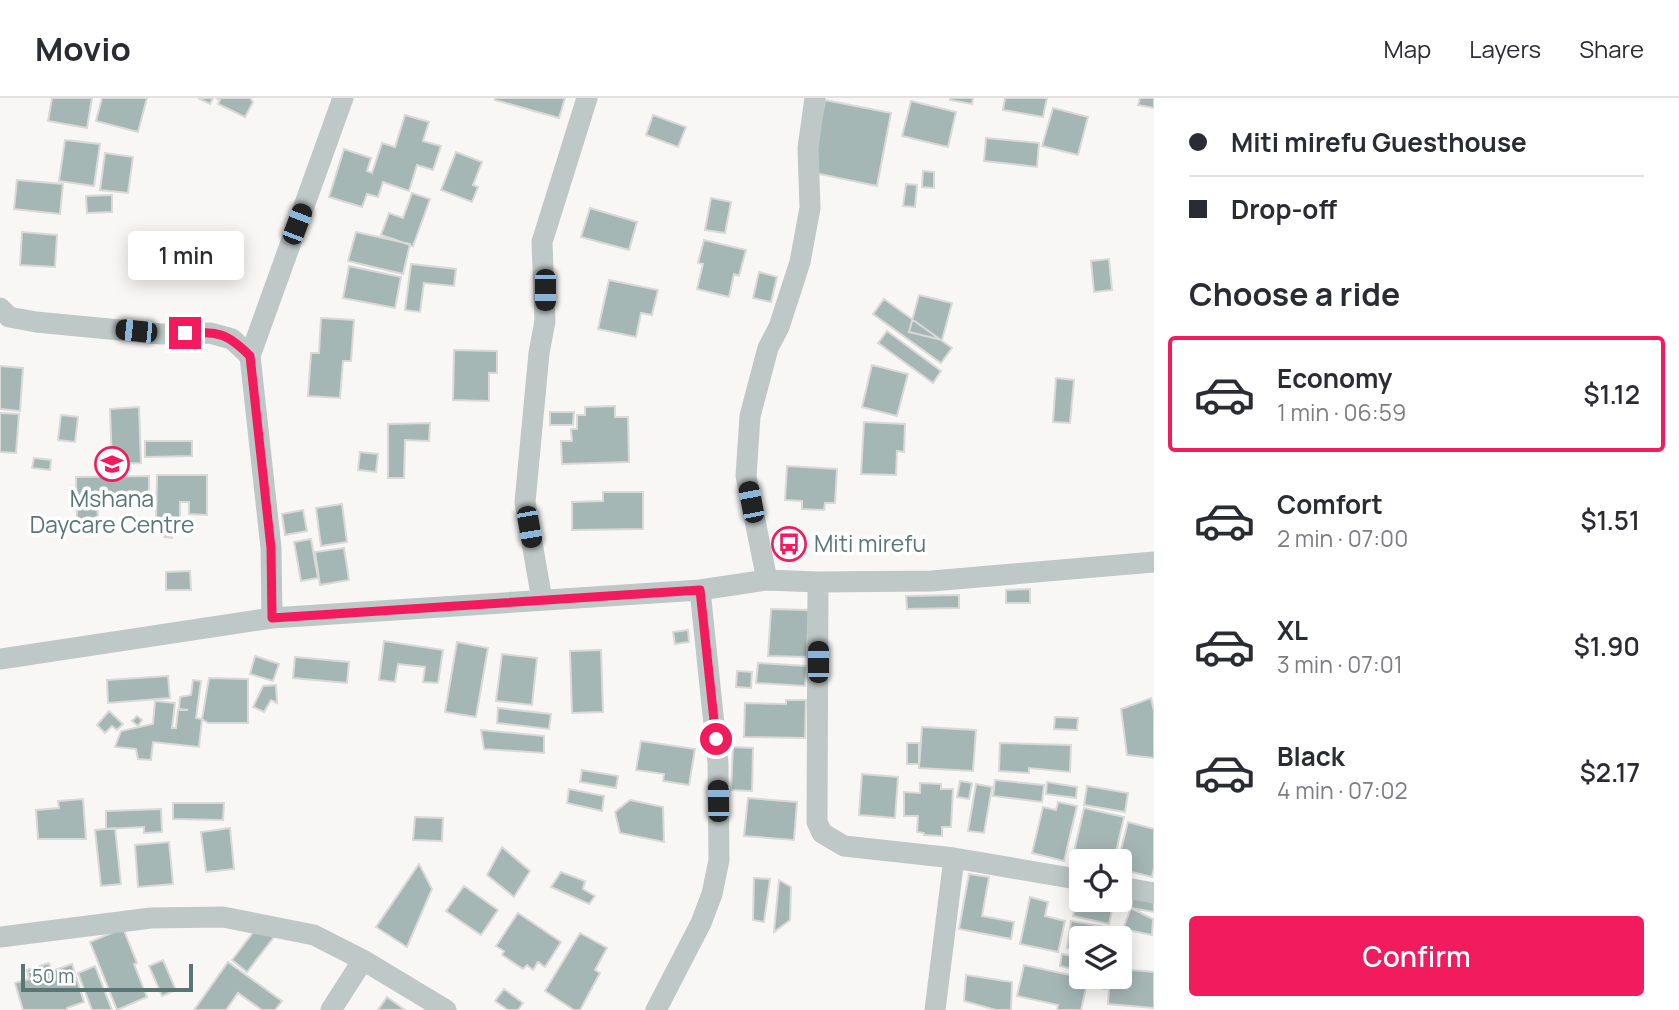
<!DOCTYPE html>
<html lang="en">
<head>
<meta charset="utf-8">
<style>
  body { margin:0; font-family:Manrope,sans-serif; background:#f2f2f3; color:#2b2b33; height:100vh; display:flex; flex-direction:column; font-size:26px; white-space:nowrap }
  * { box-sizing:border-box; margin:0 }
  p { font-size:23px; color:#7c7c81 }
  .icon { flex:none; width:38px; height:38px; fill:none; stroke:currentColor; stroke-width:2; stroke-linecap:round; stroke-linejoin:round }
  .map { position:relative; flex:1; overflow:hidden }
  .panel { display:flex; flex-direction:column; background:#fff; width:525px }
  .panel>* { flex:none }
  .top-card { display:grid; align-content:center; height:154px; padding:0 35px; background:#fff }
  .fabs { position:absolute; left:1069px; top:751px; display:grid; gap:14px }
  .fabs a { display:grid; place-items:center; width:63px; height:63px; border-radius:7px; background:#fff; box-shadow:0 4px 18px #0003; font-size:35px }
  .scale { position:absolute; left:21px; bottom:18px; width:172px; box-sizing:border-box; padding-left:7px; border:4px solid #587774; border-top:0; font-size:19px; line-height:24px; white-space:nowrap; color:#587774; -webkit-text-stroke:5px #fff; paint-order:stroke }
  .end { position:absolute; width:32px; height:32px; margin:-16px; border:9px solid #f21b5e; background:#fff; box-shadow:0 0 0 4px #fff }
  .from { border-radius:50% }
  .bubble { position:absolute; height:49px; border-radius:7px; background:#fff; box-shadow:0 4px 18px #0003; font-size:23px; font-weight:600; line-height:49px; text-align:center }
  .car { position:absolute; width:21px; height:42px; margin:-21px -10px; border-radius:9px; box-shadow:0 0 5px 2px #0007; background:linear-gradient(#222 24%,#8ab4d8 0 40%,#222 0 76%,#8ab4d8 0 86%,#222 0) }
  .top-card b { display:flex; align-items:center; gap:24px; height:66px; font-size:26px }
  .top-card b+b { border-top:2px solid #e1e1e2 }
  .top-card i { width:18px; height:18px; background:#2b2b33 }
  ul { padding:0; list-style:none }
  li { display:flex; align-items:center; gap:21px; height:116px; margin:0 14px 10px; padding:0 21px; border:4px solid transparent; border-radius:7px }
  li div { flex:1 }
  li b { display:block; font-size:26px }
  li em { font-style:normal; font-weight:600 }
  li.current { border-color:#f21b5e }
  li>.icon { width:63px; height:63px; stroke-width:1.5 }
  h2 { padding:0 35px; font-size:32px; line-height:84px }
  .cta { display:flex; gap:14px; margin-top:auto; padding:14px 35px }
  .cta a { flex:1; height:80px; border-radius:7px; background:#f21b5e; color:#fff; font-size:28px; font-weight:600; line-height:80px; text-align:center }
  header { display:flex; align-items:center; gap:42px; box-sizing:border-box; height:98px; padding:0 35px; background:#fff; border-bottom:2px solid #e1e1e2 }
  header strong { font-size:33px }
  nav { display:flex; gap:38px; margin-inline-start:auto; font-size:24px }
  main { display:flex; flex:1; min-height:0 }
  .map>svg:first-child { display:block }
  .building { fill:#a5b7b5; stroke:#dad9d8; stroke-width:2 }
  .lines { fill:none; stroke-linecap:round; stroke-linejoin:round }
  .minor { stroke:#bec8c7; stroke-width:21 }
  .route { stroke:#f21b5e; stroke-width:9 }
  .labels { text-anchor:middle; stroke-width:7; stroke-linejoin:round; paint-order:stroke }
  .poi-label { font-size:23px; fill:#587774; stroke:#fff }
</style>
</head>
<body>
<header>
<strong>Movio</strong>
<nav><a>Map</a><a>Layers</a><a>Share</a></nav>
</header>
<main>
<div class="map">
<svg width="1154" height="912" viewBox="0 0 1154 912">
  <rect width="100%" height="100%" fill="#f8f7f5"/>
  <path class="building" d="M52,0H92L87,30L48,23Z
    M102,0H147L138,34L96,23Z
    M198,0H213L210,6Z
    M216,0H250L253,4L245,19L218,6L220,2Z
    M495,0H565L559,20L495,2Z
    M950,0H973L972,6L950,2Z
    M1005,0H1047L1043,19L1003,12Z
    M1140,0H1154V10L1138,7Z
    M825,2L891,15L877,88L810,74Z
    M911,3L956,14L948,49L902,38Z
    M1053,10L1088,19L1078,57L1042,48Z
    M405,17L429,24L423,43L441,48L433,72L417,67L409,93L383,84L378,99L367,96L362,109L329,99L344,51L371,60L367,73L372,75L382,45L395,49Z
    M653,17L686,29L678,49L646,37Z
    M986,40L1039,45L1037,69L984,63Z
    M65,42L100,46L94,88L59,83Z
    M456,54L482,64L473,87L478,89L472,104L441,92Z
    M105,55L133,59L128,95L100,92Z
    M923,73L934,74V90L922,89Z
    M17,82L63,86L60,116L14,111Z
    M906,86L917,87L915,109L903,108Z
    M412,95L430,101L413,148L381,137L389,115L403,120Z
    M112,97V114L87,115L86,98Z
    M711,100L731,104L725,135L705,132Z
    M590,110L637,124L629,152L581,139Z
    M22,134L57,137L55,169L20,167Z
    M356,134L410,146L403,176L348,163Z
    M704,142L746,152L739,178L734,176L729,199L697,191L703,166L698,165Z
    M1109,161L1112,192L1094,194L1091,163Z
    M411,166L456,171L454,188L424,185L420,214L405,212Z
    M349,168L401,179L395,210L343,200Z
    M759,174L777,179L771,204L753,200Z
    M609,182L658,192L652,217L641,215L636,239L598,231Z
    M919,197L952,205L942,242L909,234Z
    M884,201L952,250L941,265L873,216Z
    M321,220L354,222L351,263H343L340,300L308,298L311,255H319Z
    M887,233L941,273L933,285L878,245Z
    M454,252L497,253V275H489V303L453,302Z
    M872,267L908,276L897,318L862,309Z
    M0,268L23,270L20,313L0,311Z
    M1056,280L1074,282L1070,325L1053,324Z
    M615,308V319H628L629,364L562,366L561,343H572L571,331H577V317H585V309Z
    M139,309L141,365L112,366L110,311Z
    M550,314H574L573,327H550Z
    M0,315L19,316L16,355L0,354Z
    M61,317L78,319L75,344L58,342Z
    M864,324L905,326L904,354L897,353L896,377L861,376Z
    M430,325L429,343L405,342L404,380H388V326Z
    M145,343H192V358L145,359Z
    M360,354L378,356L376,374L358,372Z
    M34,360L51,362L50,372L32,370Z
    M787,368L837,371L835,405H825L824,412L802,411V403L785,402Z
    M157,377H207V417L189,416V404H180V424H156Z
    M149,378V396L97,397L98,424H77L76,379Z
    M603,394H643V431L572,432V404L603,403Z
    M342,406L347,444L321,448L316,410Z
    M303,412L307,433L285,437L282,416Z
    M166,427L174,428L172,440L164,439Z
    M311,441L318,480L301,483L294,444Z
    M344,450L349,482L320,487L315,454Z
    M190,473L191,492H166V474Z
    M1030,491V505H1006V492Z
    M959,497V510L907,511L906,498Z
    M771,511L809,512L807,559L768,558Z
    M688,532L689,544L675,546L673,534Z
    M384,543L443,552L438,585L423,584L425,569L398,566L395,584L379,582Z
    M457,544L488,550L476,619L445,614Z
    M601,552L603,614L572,615L570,553Z
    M502,556L537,560L532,607L496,603Z
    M255,558L279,566L273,583L250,576Z
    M295,559L349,564L347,585L293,580Z
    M758,565L807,568L805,588L756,585Z
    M737,573L752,574L751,590L736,589Z
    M168,578L170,600L108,605L107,582Z
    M209,580L248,581V625H208L202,621Z
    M193,582L201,583L196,620L202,621L199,649L153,644L151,662L138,661L136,651L115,649L121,633L153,626L155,603L175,605L172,630H176L178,612H188L179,611L180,599L191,597Z
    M276,587L277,605L271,602L264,614L253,609L263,588Z
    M1151,600L1154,613V660L1127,657L1121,611Z
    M786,602H806L805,640L744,639L745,605L786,606Z
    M498,610L551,616L549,631L497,625Z
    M109,613L123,626L117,632L112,628L105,635L97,627Z
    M137,618L142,622L138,628L132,623Z
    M1055,619L1078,620L1077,632L1054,631Z
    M922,629L976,632L973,673L919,670Z
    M481,632L544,638V655L484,651Z
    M641,643L695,651L689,687L663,683L664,676L636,672Z
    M907,645H919V666H907Z
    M1000,645L1071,647L1070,674L1029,670V675L999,673Z
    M733,649L753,650L752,693L731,692Z
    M582,672L618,678L616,690L580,684Z
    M862,676L898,679L895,720L859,717Z
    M995,682L1044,687L1042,704L993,698Z
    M960,683L972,685L969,701L957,699Z
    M1047,684L1077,689L1076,700L1046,696Z
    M920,685L941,686V691H953L951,729H942V738L924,737V735L917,734L918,718H904V694L920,695Z
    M976,686L992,689L984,735L968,733Z
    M1087,688L1128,695L1125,714L1084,707Z
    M569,691L604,698L602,713L567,705Z
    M748,700L797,704L794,742L744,738Z
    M83,701L86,741H38L36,712L59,710L58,703Z
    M630,702L663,709L664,744L620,735L615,714Z
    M1058,704L1077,708L1064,763L1032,755L1043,709L1056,712Z
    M173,705H224L223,722L173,721Z
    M1084,710L1124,719L1114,763H1082V769L1071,767Z
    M161,711L162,734L144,735V729L106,731V713Z
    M415,719L443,720L442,743L413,742Z
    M1128,724L1154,731V770L1152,779L1120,771V763H1118Z
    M115,730L121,786L101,788L95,732Z
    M230,730L234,771L206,774L201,734Z
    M169,744L173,786L138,789L135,747Z
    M502,749L530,773L514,799L487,777Z
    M419,766L432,791L407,849L376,829Z
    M561,774L585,783L583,791L595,798L589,806L551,789Z
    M969,776L989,779L982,818L1014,824L1011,841L959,831Z
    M754,780L770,781L764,824L753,822Z
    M779,782L791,789L790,822L774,834Z
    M464,788L498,812L481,837L446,813Z
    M1078,793L1082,794V802H1114L1109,826L1073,818Z
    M1133,797L1154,800V814L1131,810Z
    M1030,799L1048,804L1045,818L1065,823L1058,854L1020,846Z
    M1131,810L1153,821L1152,837L1123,831Z
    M518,815L561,844L545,869L538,864L533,872L527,867L523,871L502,857L504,853L496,848Z
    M1071,823L1107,829L1105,840H1082V852L1067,850Z
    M258,828L274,839L247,874L232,862Z
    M123,830L137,865L134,866L147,899L117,912L90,844Z
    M580,835L607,850L595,872L600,875L580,912H574L545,893Z
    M1062,856L1082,860V873L1060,868Z
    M163,862L176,892L162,898L149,868Z
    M228,864L282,903L275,912H262L238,895L226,912H194Z
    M49,865L52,873L72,866L84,904L67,910V912H23L15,885L29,881L27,872Z
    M1024,867L1088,881L1081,912H1057L1058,907L1017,898Z
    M95,868L112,912H92L78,875Z
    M1120,871L1154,874V910L1108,906L1109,891H1103L1104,878H1120Z
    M966,877L1012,884L1011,912H996L964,903Z
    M504,891L523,905L518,912H508L495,903Z
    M387,899L405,912H378Z"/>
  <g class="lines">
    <path class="minor" d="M0,210L9,219L36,224L161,236L210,235L232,241L250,258L271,450L272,520
      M250,258L343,0
      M767,482L746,378L750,318L768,250L779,229L800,164L810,110L808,50L815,0
      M818,484L817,724L822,735L844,748L954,760L1082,782
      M542,502L525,404L539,255L545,223L542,144L587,0
      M0,561L272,520L700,492L767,482L818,484L932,483L1154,464
      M1120,789L1154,795
      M0,839L151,820L223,819L314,837L363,862L446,912
      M331,912L363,862
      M656,912L701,825L712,796L719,762L718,665L700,492
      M935,912L954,760"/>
  </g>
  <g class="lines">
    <path class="route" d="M185,235C219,234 226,234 250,258L271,450L272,520L700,492L716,641"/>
  </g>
  <defs>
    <g id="school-ring" transform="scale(1.75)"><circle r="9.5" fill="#fff" stroke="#f21b5e" stroke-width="1.5"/><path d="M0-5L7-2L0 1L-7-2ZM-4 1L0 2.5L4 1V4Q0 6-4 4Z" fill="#f21b5e"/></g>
    <g id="bus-ring" transform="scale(1.75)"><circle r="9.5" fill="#fff" stroke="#f21b5e" stroke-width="1.5"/><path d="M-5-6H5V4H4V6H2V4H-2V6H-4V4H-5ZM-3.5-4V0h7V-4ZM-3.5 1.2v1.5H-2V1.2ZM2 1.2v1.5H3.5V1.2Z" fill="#f21b5e"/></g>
  </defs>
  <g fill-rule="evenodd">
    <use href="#school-ring" x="112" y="366"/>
    <use href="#bus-ring" x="789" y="446"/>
  </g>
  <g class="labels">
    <g class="poi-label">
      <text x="112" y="409">Mshana<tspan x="112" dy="26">Daycare Centre</tspan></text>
      <text x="814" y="454" text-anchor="start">Miti mirefu</text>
    </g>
  </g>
</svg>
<div class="fabs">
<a><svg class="icon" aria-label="locate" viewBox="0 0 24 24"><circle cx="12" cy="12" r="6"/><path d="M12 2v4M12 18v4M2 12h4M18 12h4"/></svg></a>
<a><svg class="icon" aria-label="layers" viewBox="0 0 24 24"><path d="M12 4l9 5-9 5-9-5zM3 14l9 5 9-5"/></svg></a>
</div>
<div class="scale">50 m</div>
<i class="end from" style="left:716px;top:641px"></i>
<i class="end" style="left:185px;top:235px"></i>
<div class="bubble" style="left:128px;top:133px;width:116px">1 min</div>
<i class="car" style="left:297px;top:126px;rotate:21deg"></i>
<i class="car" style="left:545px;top:192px;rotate:180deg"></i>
<i class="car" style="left:136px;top:233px;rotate:276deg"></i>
<i class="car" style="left:751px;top:404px;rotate:349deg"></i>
<i class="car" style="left:529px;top:429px;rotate:170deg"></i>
<i class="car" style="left:818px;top:564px;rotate:0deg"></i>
<i class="car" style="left:718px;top:703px;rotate:359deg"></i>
</div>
<section class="panel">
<div class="top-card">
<b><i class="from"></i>Miti mirefu Guesthouse</b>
<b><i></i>Drop-off</b>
</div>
<h2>Choose a ride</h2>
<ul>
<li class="current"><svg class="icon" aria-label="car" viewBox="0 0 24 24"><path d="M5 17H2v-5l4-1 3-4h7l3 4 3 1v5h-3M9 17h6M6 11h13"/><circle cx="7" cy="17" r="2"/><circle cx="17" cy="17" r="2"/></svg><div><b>Economy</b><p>1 min · 06:59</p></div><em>$1.12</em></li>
<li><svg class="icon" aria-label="car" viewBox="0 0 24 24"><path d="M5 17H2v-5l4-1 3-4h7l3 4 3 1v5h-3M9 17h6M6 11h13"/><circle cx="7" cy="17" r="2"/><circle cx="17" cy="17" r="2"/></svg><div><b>Comfort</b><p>2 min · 07:00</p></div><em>$1.51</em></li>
<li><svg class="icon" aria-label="car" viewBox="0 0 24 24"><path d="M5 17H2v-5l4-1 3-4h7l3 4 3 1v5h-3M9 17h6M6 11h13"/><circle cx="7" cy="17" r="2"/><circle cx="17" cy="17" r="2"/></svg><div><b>XL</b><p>3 min · 07:01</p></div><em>$1.90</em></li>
<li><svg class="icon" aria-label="car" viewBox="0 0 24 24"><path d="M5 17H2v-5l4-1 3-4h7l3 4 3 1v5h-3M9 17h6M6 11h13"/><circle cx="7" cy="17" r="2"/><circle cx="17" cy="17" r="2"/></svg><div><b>Black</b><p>4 min · 07:02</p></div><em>$2.17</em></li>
</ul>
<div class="cta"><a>Confirm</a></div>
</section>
</main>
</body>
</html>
